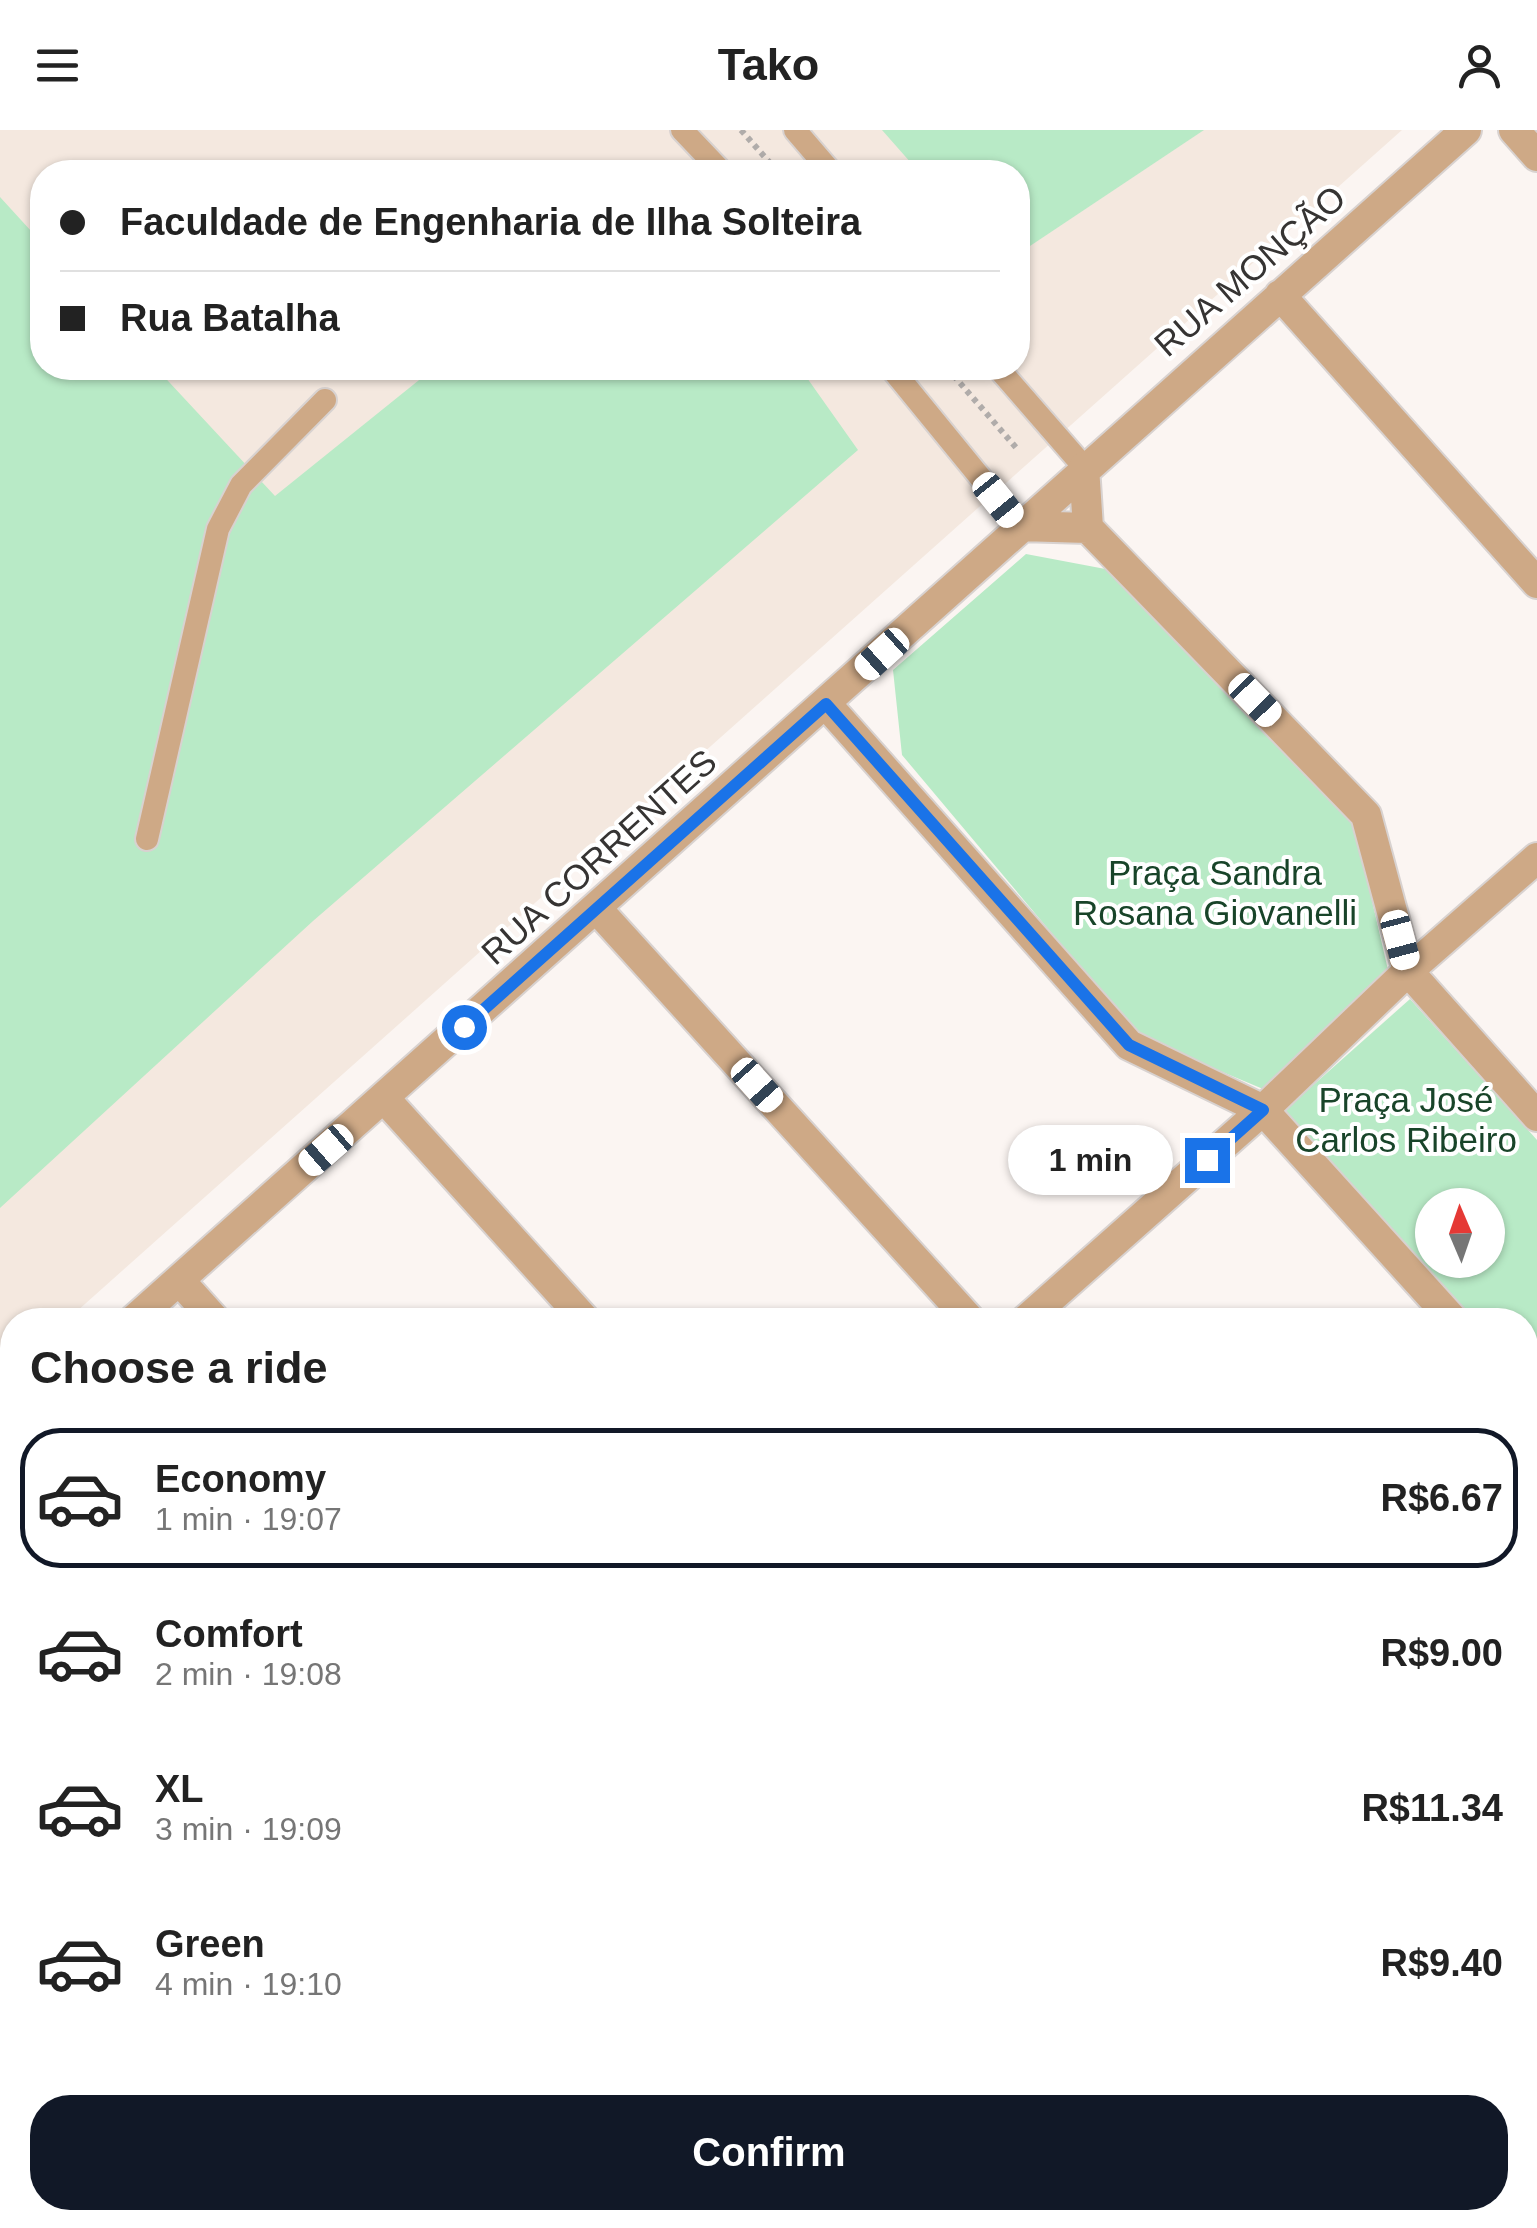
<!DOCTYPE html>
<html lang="en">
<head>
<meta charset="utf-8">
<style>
  body { margin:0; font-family:Arial,sans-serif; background:#f2f2f2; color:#222; height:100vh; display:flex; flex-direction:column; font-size:38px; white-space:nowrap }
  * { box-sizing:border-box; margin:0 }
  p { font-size:32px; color:#767676 }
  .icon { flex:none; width:55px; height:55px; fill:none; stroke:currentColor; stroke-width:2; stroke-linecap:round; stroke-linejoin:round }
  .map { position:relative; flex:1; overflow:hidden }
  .panel { position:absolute; left:0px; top:1178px; width:1538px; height:922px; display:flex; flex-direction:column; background:#fff; border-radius:40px 40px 0 0; box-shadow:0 2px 8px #0004 }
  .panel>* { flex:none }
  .banner { position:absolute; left:30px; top:30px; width:1000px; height:220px; border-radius:40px; box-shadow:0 2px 8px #0004; display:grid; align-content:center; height:220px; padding:0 30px; background:#fff }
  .needle { width:65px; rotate:358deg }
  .tools { position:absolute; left:1415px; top:1058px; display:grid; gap:20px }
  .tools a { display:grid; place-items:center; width:90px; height:90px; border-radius:50%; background:#fff; box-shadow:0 2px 8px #0004; font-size:50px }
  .end { position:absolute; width:45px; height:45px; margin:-22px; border:12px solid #1a73e8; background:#fff; box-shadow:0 0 0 5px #fff }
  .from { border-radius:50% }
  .bubble { position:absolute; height:70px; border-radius:35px; background:#fff; box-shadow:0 2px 8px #0004; font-size:32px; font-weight:800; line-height:70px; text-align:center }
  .car { position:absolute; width:30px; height:60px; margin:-30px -15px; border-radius:12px; box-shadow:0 0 8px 2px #0007; background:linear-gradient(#fff 24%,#345 0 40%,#fff 0 76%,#345 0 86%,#fff 0) }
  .banner b { display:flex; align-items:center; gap:35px; height:95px; font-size:38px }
  .banner b+b { border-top:2px solid #e0e0e0 }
  .banner i { width:25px; height:25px; background:#222 }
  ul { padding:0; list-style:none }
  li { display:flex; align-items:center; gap:30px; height:140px; margin:0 20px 15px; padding:0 10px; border:5px solid transparent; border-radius:40px }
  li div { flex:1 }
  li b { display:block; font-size:38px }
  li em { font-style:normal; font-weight:800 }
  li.active { border-color:#111827 }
  li>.icon { width:90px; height:90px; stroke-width:1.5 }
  h2 { padding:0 30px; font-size:45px; line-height:120px }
  .action { display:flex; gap:20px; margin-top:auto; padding:20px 30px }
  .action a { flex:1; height:115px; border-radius:40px; background:#111827; color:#fff; font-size:40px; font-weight:800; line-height:115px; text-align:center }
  header { display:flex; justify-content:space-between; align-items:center; height:130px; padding:0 30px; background:#fff; font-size:45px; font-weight:800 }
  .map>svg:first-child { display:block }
  .built { fill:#f4e8df; fill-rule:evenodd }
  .green { fill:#b8eac6; fill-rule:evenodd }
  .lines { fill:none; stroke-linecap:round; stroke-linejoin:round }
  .lane-casing { stroke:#d8d2d0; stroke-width:26 }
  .street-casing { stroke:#d8d2d0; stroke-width:34 }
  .secondary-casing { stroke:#d8d2d0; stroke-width:34 }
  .path { stroke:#b0acaa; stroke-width:6; stroke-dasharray:5 5; stroke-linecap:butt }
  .lane { stroke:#cea986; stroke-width:22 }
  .street { stroke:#cea986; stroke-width:30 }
  .secondary { stroke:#b8824b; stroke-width:30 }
  .route { stroke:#1a73e8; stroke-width:12 }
  .labels { text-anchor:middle; stroke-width:8; stroke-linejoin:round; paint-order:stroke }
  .street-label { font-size:35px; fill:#363433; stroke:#fff }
  .park-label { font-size:35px; fill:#184429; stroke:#fff }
</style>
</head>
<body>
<header><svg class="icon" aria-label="menu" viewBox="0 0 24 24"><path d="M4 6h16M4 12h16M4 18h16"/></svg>Tako<svg class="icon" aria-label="person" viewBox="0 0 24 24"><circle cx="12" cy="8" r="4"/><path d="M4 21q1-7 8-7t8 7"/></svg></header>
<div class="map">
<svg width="1537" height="2098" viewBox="0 0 1537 2098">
  <rect width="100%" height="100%" fill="#fbf5f2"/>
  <path class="built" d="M0,0H1402L67,1190H12V1239L0,1250ZM42,42H1018V238H42Z"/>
  <path class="green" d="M882,0H1204L1018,124V42H919Z
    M0,67L42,113V238H156L275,366L434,238H800L858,320L313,791L0,1078Z
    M1026,424L1116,441L1354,693L1388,840L1263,959L1139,907L902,625L893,540Z
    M1410,869L1537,1010V1262L1525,1249V1190H1472L1284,981ZM1432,1075H1488V1130H1432Z
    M492,2088H685L695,2098H522Z"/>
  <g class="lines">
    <g class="lane-casing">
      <path id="lane" d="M682,0L722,42
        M795,0L831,42
        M891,238L1020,396
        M998,238L1084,337
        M147,709L218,399L241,355L325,270"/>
    </g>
    <g class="street-casing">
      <path id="street" d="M1514,0L1537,26
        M1280,165L1537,453
        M1084,337L1088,398L1366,685L1408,841L1537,986
        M1020,396L1088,398
        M826,574L1129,915L1263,980L1453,1190
        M597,779L970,1190
        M384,968L585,1190
        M179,1150L215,1190
        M134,1190L1466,0
        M1026,1190L1263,980L1408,841L1537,728
        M1525,1270L1537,1283
        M0,1310L12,1299
        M0,1380L12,1394
        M1525,1531L1537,1521
        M1525,1815L1537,1828
        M703,2088L712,2098
        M1002,2088L1011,2098
        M1391,2088L1400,2098
        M889,2098L901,2088"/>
    </g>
    <g class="secondary-casing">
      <path id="secondary" d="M0,1752L12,1767
        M411,2088L434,2098"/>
    </g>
    <path class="path" d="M741,0L778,42
      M947,238L1019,321"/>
    <use href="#lane" class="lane"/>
    <use href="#street" class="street"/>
    <use href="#secondary" class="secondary"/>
  </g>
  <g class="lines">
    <path class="route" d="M464,897L826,574L1129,915L1263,980L1207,1030"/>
  </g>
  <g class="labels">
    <g class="street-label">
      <text transform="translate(1250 141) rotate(-41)" y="12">RUA MONÇÃO</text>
      <text transform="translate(599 727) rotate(-42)" y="12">RUA CORRENTES</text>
    </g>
    <g class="park-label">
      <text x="1215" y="755">Praça Sandra<tspan x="1215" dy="40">Rosana Giovanelli</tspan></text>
      <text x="1406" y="982">Praça José<tspan x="1406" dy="40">Carlos Ribeiro</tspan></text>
    </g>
  </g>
</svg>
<div class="tools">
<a><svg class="needle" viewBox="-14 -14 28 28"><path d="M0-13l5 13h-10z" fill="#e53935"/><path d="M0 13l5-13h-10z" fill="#767676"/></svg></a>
</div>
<i class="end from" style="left:464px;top:897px"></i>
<i class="end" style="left:1207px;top:1030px"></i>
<div class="bubble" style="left:1008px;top:995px;width:165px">1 min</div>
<i class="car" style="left:998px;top:370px;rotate:141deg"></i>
<i class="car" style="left:882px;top:524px;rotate:228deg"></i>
<i class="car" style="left:1255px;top:570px;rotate:136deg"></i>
<i class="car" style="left:1400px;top:810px;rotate:165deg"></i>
<i class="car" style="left:757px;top:955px;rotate:138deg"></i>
<i class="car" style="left:326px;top:1020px;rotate:229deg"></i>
<div class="banner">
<b><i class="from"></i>Faculdade de Engenharia de Ilha Solteira</b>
<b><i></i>Rua Batalha</b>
</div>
<section class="panel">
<h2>Choose a ride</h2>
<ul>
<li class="active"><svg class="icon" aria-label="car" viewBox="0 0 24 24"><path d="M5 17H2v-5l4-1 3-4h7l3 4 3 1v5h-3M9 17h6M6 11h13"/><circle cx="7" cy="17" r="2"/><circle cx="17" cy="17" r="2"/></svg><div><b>Economy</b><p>1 min · 19:07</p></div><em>R$6.67</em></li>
<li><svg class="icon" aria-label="car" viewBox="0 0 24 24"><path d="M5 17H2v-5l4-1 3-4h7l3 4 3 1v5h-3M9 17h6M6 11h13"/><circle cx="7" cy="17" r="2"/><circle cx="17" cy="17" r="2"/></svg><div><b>Comfort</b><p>2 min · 19:08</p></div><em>R$9.00</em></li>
<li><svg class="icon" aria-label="car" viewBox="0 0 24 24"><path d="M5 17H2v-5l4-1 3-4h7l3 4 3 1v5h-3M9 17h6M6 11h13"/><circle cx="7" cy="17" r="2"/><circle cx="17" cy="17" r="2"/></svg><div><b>XL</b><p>3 min · 19:09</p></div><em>R$11.34</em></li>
<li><svg class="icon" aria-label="car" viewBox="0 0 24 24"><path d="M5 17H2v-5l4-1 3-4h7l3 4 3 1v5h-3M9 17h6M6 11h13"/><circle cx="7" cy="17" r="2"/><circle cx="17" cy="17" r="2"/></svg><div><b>Green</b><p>4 min · 19:10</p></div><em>R$9.40</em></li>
</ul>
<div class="action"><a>Confirm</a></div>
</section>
</div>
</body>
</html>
